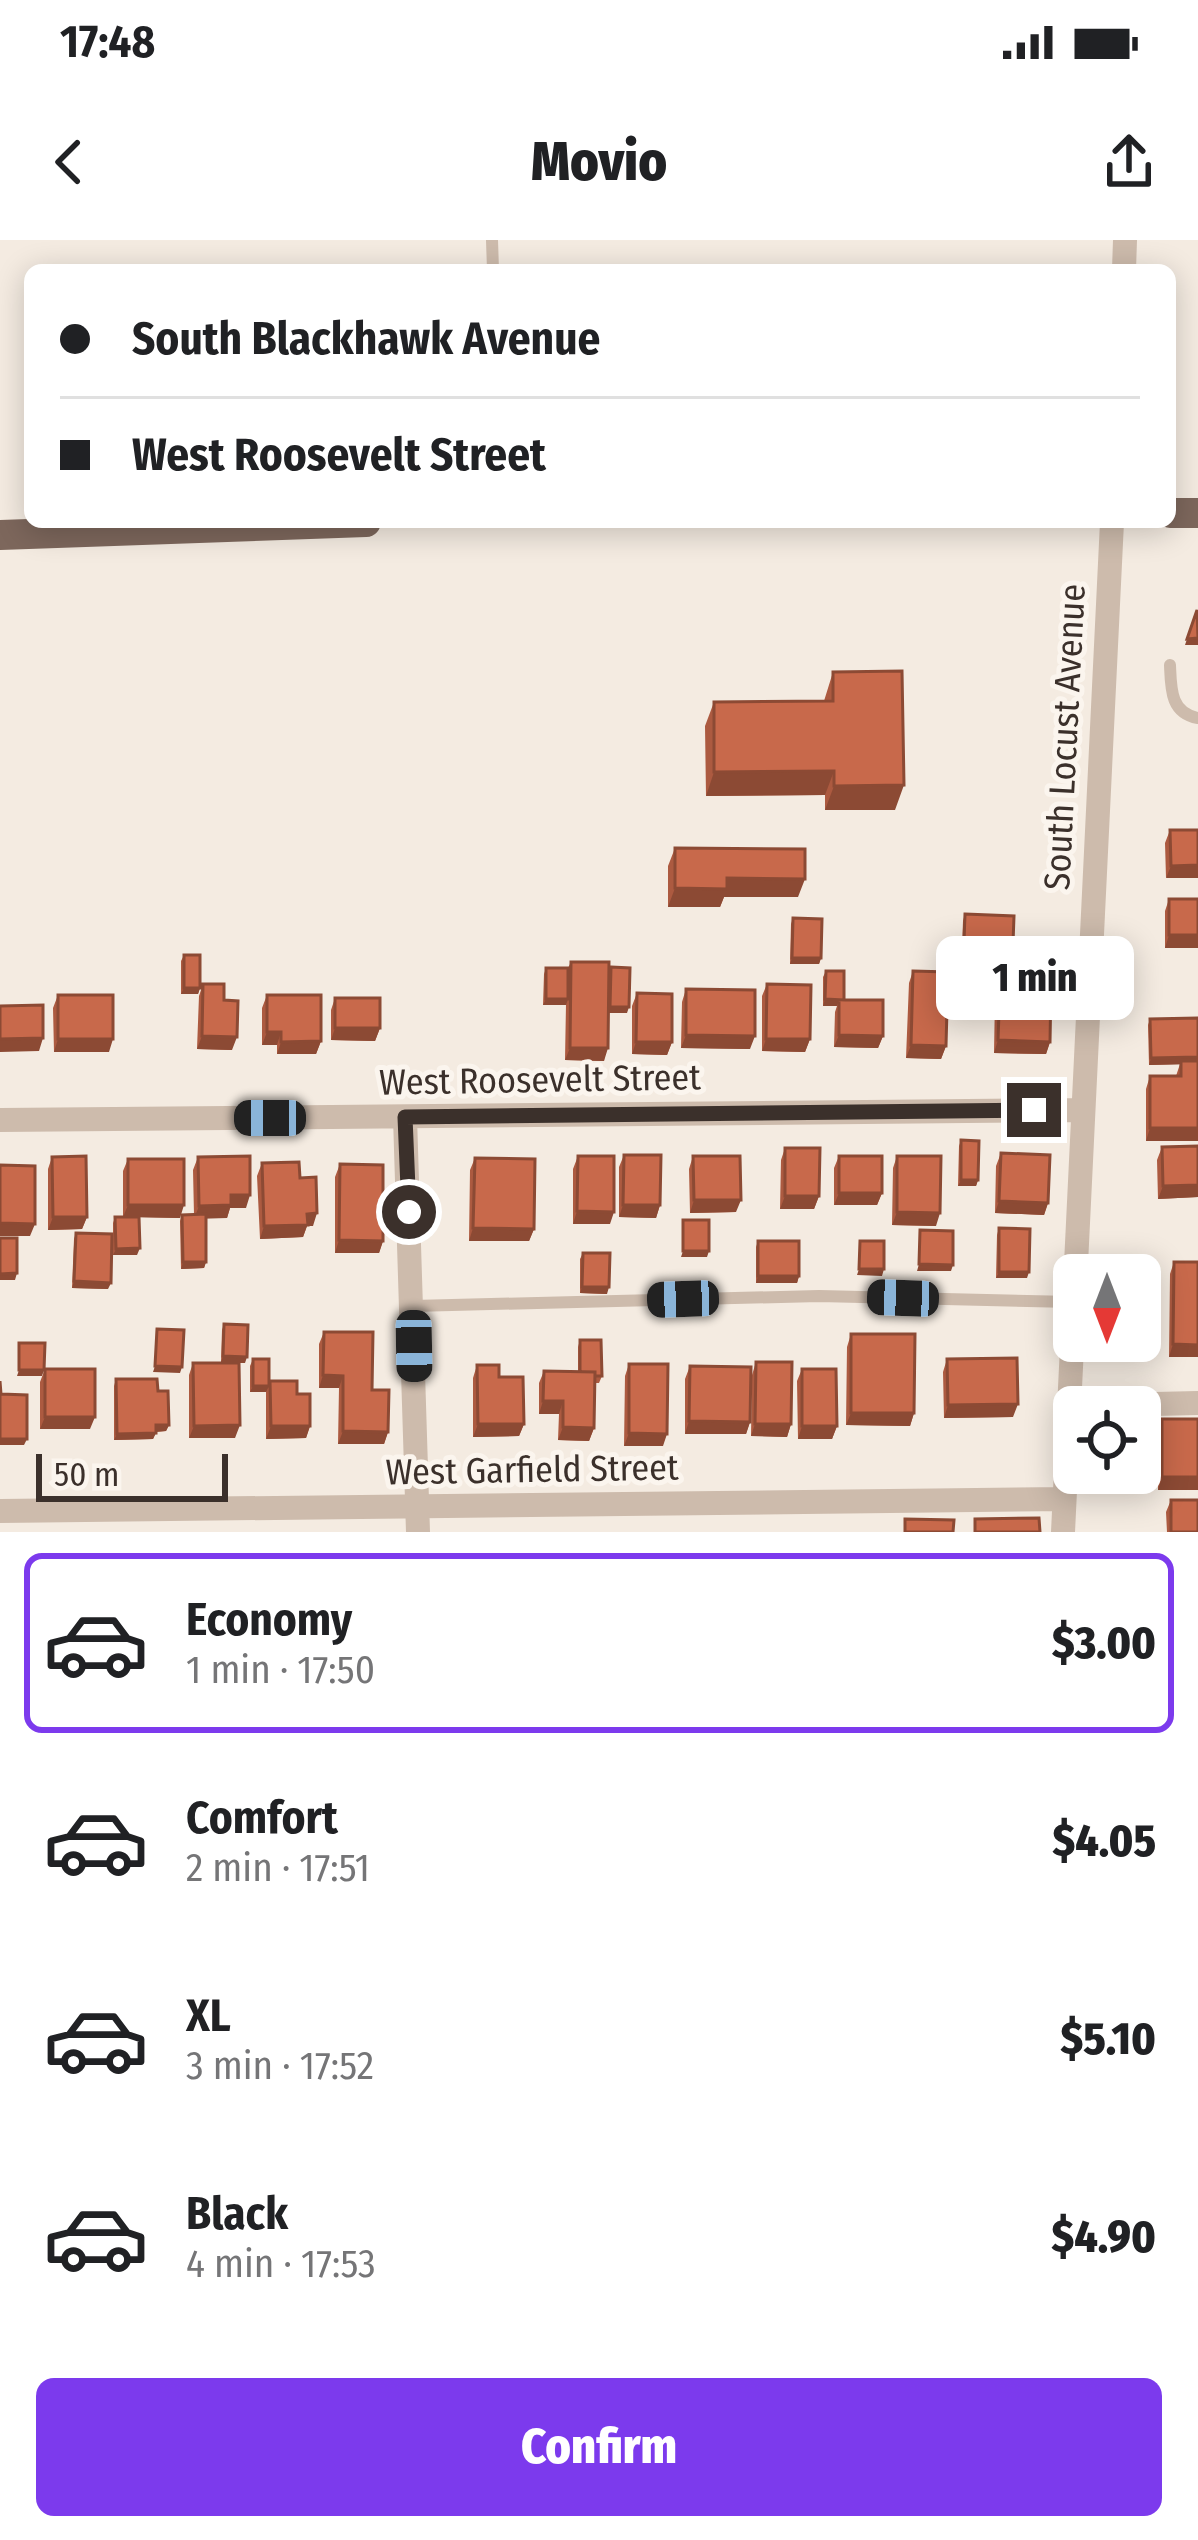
<!DOCTYPE html>
<html lang="en">
<head>
<meta charset="utf-8">
<style>
  body { margin:0; font-family:"Fira Sans Condensed",sans-serif; background:#f2f2f2; color:#202124; height:100vh; display:flex; flex-direction:column; font-size:45px; white-space:nowrap }
  * { box-sizing:border-box; margin:0 }
  p { font-size:39px; color:#757577 }
  .icon { flex:none; width:66px; height:66px; fill:none; stroke:currentColor; stroke-width:2; stroke-linecap:round; stroke-linejoin:round }
  .map { position:relative; height:1292px; overflow:hidden }
  .side { display:flex; flex-direction:column; background:#fff; flex:1 }
  .side>* { flex:none }
  .guide { position:absolute; left:24px; top:24px; width:1152px; height:264px; border-radius:18px; box-shadow:0 6px 30px #0003; display:grid; align-content:center; height:264px; padding:0 36px; background:#fff }
  .needle { width:78px; rotate:180deg }
  .tools { position:absolute; left:1053px; top:1014px; display:grid; gap:24px }
  .tools a { display:grid; place-items:center; width:108px; height:108px; border-radius:18px; background:#fff; box-shadow:0 6px 30px #0003; font-size:60px }
  .scale { position:absolute; left:36px; bottom:30px; width:192px; box-sizing:border-box; padding-left:12px; border:6px solid #3b302b; border-top:0; font-size:33px; line-height:42px; white-space:nowrap; color:#3b302b; -webkit-text-stroke:9px #fbf5ee; paint-order:stroke }
  .end { position:absolute; width:54px; height:54px; margin:-27px; border:15px solid #3b302b; background:#fff; box-shadow:0 0 0 6px #fff }
  .from { border-radius:50% }
  .bubble { position:absolute; height:84px; border-radius:18px; background:#fff; box-shadow:0 6px 30px #0003; font-size:39px; font-weight:800; line-height:84px; text-align:center }
  .car { position:absolute; width:36px; height:72px; margin:-36px -18px; border-radius:15px; box-shadow:0 0 9px 3px #0007; background:linear-gradient(#222 24%,#8ab4d8 0 40%,#222 0 76%,#8ab4d8 0 86%,#222 0) }
  .guide b { display:flex; align-items:center; gap:42px; height:114px; font-size:45px }
  .guide b+b { border-top:3px solid #e0e0e0 }
  .guide i { width:30px; height:30px; background:#202124 }
  ul { padding:21px 0 0; list-style:none }
  li { display:flex; align-items:center; gap:36px; height:180px; margin:0 24px 18px; padding:0 12px; border:6px solid transparent; border-radius:18px }
  li div { flex:1 }
  li b { display:block; font-size:45px }
  li em { font-style:normal; font-weight:800 }
  li.current { border-color:#7c3aed }
  li>.icon { width:108px; height:108px; stroke-width:1.5 }
  .cta { display:flex; gap:24px; margin-top:auto; padding:24px 36px }
  .cta a { flex:1; height:138px; border-radius:18px; background:#7c3aed; color:#fff; font-size:48px; font-weight:800; line-height:138px; text-align:center }
  .status { display:flex; justify-content:space-between; align-items:center; height:84px; padding:0 60px; background:#fff; direction:ltr }
  .status svg { height:33px; fill:currentColor }
  header { display:flex; justify-content:space-between; align-items:center; height:156px; padding:0 36px; background:#fff; font-size:54px; font-weight:800 }
  .map>svg:first-child { display:block }
  .lines { fill:none; stroke-linecap:round; stroke-linejoin:round }
  .lane { stroke:#cdbbac; stroke-width:12 }
  .street { stroke:#cdbbac; stroke-width:24 }
  .primary { stroke:#7d675c; stroke-width:30 }
  .wall { fill:#ac5a40 }
  .shaded-wall { fill:#8c4a34 }
  .building { fill:#c8694b; stroke:#8c4a34; stroke-width:3 }
  .route { stroke:#3b302b; stroke-width:15 }
  .labels { text-anchor:middle; stroke-width:10; stroke-linejoin:round; paint-order:stroke }
  .street-label { font-size:36px; fill:#3b302b; stroke:#fbf5ee }
</style>
</head>
<body>
<div class="status"><b>17:48</b><svg viewBox="0 0 49 12"><path d="M0 12V9h3v3zM5 12V6h3v6zM10 12V3h3v9zM15 12V0h3v12zM26 1h20v11H26zM47 4h2v5h-2z"/></svg></div>
<header><svg class="icon" aria-label="back" viewBox="0 0 24 24"><path d="M15 5l-7 7 7 7"/></svg>Movio<svg class="icon" aria-label="share" viewBox="0 0 24 24"><path d="M12 15V3M7 8l5-5 5 5M5 13v7h14v-7"/></svg></header>
<div class="map">
<svg width="1198" height="1292" viewBox="0 0 1198 1292">
  <rect width="100%" height="100%" fill="#f4ebe1"/>
  <g class="lines">
    <path class="lane" d="M492,0L493,30
      M1170,425C1171,448 1170,473 1198,478
      M413,1066L819,1056L1072,1062"/>
    <path class="street" d="M1124,30L1125,0
      M405,877L418,1292
      M0,880L1082,870
      M1068,1166L1198,1163
      M0,1271L1064,1259
      M1063,1292L1112,282"/>
    <path class="primary" d="M1170,273H1198
      M0,295L366,282"/>
  </g>
  <path class="wall" d="M833,432L895,570H825V555L706,556L705,486L714,462L824,461Z
    M1170,590H1198L1166,638L1165,603Z
    M675,608L798,657H724L720,667H668V626Z
    M1169,659H1198V708H1165V671Z
    M965,674L1012,731L1010,737L961,735L963,681Z
    M793,678L821,718L819,724H790L791,684Z
    M184,715L200,748L198,754H181V721Z
    M571,722L609,732L611,727L627,773H608L604,821L565,820L566,764L543,765L544,734L546,728H568Z
    M826,731L844,760L883,796L878,808L834,807L835,772L837,766H823V737Z
    M913,731L946,806L941,819L906,818L909,743Z
    M203,744L224,760L232,810L197,809L199,756Z
    M767,744L810,799L805,812L762,811V756Z
    M1000,744L1050,802L1046,814L994,813L995,757Z
    M686,749L750,809L681,808L682,762Z
    M637,753L672,802L667,815L632,814V766Z
    M58,755L109,812H54L53,768Z
    M267,755L321,801L316,814H277V805H262V768Z
    M335,758L380,788L375,801L331,800V770Z
    M1198,778V901H1146V849L1150,836H1176L1180,824L1149,825L1148,785L1150,779Z
    M961,900L978,940L976,946H958L959,906Z
    M1198,906V957L1158,959L1157,920L1162,907Z
    M785,908L819,956L814,969H780L781,920Z
    M1001,913L1048,963L1044,975L995,973L996,926Z
    M624,915L660,965L656,978L619,977V927Z
    M578,916L610,984H573V929Z
    M693,916L736,972L690,973L689,929Z
    M839,916L882,953L877,965H834V928Z
    M897,916L936,986L892,985L893,928Z
    M52,917L87,977L82,989L48,990V929Z
    M198,917L246,968H230L227,978H206V1022L204,1028L181,1029L180,981L182,975H194L193,930Z
    M475,918L534,989L529,1001H469L470,930Z
    M128,919L180,978L139,977L137,1015H113V983L115,977H123V931Z
    M262,923L300,938L313,986H307L303,997L260,999L257,936Z
    M340,924L383,1001L379,1013H335V937Z
    M999,988L1027,1038H996L997,995Z
    M76,993L108,1049L72,1048L74,999Z
    M758,1001L799,1036L797,1043H756V1007Z
    M583,1013L607,1054L580,1053V1019Z
    M1174,1022L1198,1117H1169L1170,1034Z
    M224,1084L245,1123H239L235,1198H189V1135L193,1123L221,1122L222,1090Z
    M324,1092L372,1150L388,1192L384,1204H338L339,1148H319V1104Z
    M851,1094L914,1173L910,1186L846,1185L847,1107Z
    M580,1100L602,1136L599,1143H595L594,1188L589,1201L558,1200L559,1174H539V1143L544,1131L578,1132V1107Z
    M253,1119L269,1145L297,1154L310,1186L306,1198L266,1199V1152H250V1126Z
    M947,1119L1013,1177L944,1178L943,1132Z
    M756,1122L791,1184L787,1197L751,1196L752,1135Z
    M629,1124L663,1206H624L625,1136Z
    M477,1125L499,1137L524,1184L519,1196L473,1197V1138Z
    M690,1126L750,1182L746,1194H685V1139Z
    M45,1129L90,1189H40V1142Z
    M802,1129L837,1186L832,1199H798L797,1141Z
    M116,1139L158,1151L169,1185L166,1191L156,1192L153,1199L114,1200V1146Z
    M1162,1179L1198,1250H1158V1192Z
    M1171,1260L1198,1292H1167L1166,1272Z"/>
  <path class="shaded-wall" d="M1198,398V405H1185L1187,399Z
    M834,531L825,555L706,556L714,532Z
    M904,545L895,570H825L834,546Z
    M1198,625V638H1166L1171,626Z
    M727,638L805,639L798,657H724L720,667H668L675,648Z
    M1169,695H1198V708H1165Z
    M792,718H821L819,724H790Z
    M963,729L1012,731L1010,737L961,735Z
    M184,748H200L198,754H181Z
    M546,759H568L566,765H543Z
    M825,759L839,760L837,766H823Z
    M610,767H629L627,773H607Z
    M335,788H380L375,801L331,800Z
    M267,792H281L277,805H262Z
    M686,795L755,796L750,809L681,808Z
    M839,795L883,796L878,808L834,807Z
    M202,796L237,797L232,810L197,809Z
    M43,798L39,811L0,812V799Z
    M58,799H113L109,812H54Z
    M766,799H810L805,812L762,811Z
    M998,800L1050,802L1046,814L994,813Z
    M321,801L316,814H277L281,802Z
    M636,802H672L667,815L632,814Z
    M911,805L946,806L941,819L906,818Z
    M570,808H608L604,821L565,820Z
    M1198,817V824L1149,825L1151,818Z
    M1150,888H1198V901H1146Z
    M961,940H978L976,946H958Z
    M1198,945V957L1158,959L1163,946Z
    M839,953H882L877,965H834Z
    M231,955H250L246,968H230L227,978L194,979L199,966Z
    M785,956H819L814,969H780Z
    M694,960H741L736,972L690,973Z
    M999,961L1048,963L1044,975L995,973Z
    M128,965H184L180,978L123,977Z
    M623,965H660L656,978L619,977Z
    M577,971L614,972L610,984H573Z
    M897,972L940,973L936,986L892,985Z
    M317,973L313,986H307L303,997L260,999L264,986L307,974Z
    M53,977H87L82,989L48,990Z
    M0,983L35,984L30,996H0Z
    M473,988L534,989L529,1001H469Z
    M339,1000L383,1001L379,1013H335Z
    M140,1008L137,1015H113L116,1009Z
    M683,1011H709L707,1017H681Z
    M183,1022H206L204,1028L181,1029Z
    M919,1024L953,1025L951,1031H917Z
    M859,1029H884L882,1036L857,1035Z
    M999,1032H1029L1027,1038H996Z
    M17,1033L15,1040H0V1034Z
    M758,1036H799L797,1043H756Z
    M74,1041L111,1043L108,1049L72,1048Z
    M582,1047H609L607,1054L580,1053Z
    M1173,1104L1198,1105V1117H1169Z
    M223,1116L247,1117L245,1123L221,1122Z
    M155,1126L182,1127L180,1133L153,1132Z
    M19,1130H44L42,1136H17Z
    M323,1135L343,1136L339,1148H319Z
    M253,1146H269L266,1152H250Z
    M543,1161H563L559,1174H539Z
    M1018,1164L1013,1177L944,1178L948,1165Z
    M851,1173H914L910,1186L846,1185Z
    M45,1177H95L90,1189H40Z
    M689,1181L750,1182L746,1194H685Z
    M478,1184H524L519,1196L473,1197Z
    M755,1184H791L787,1197L751,1196Z
    M156,1185H169L166,1191L153,1192Z
    M240,1185L235,1198H189L194,1186Z
    M271,1186H310L306,1198L266,1199Z
    M802,1186H837L832,1199H798Z
    M563,1187L594,1188L589,1201L558,1200Z
    M343,1191L388,1192L384,1204H338Z
    M156,1193L153,1199L114,1200L117,1194Z
    M629,1193L667,1194L663,1206H624Z
    M0,1199H27L24,1205H0Z
    M1162,1237H1198V1250H1158Z"/>
  <path class="building" d="M1197,370L1198,398L1187,399Z
    M902,431L904,545L834,546V531L714,532V462L833,461V432Z
    M1170,590H1198V625L1171,626Z
    M675,608L805,609V639L727,638V649L675,648Z
    M1169,659H1198V695H1169Z
    M965,674L1014,676L1012,731L963,729Z
    M793,678L822,679L821,718H792Z
    M184,715H200V748H184Z
    M571,722H609L608,808H570Z
    M611,727L630,728L629,767H610Z
    M546,728H568V759H546Z
    M826,731H844V760L825,759Z
    M913,731L948,732L946,806L911,805Z
    M203,744H224V760L238,761L237,797L202,796Z
    M767,744L811,745L810,799H766Z
    M1000,744L1051,745L1050,802L998,800Z
    M686,749L755,750V796L686,795Z
    M637,753L672,754V802H636Z
    M58,755H113V799H58Z
    M267,755H321V801L281,802V792H267Z
    M335,758H380V788H335Z
    M839,760H883V796L839,795Z
    M43,765V798L0,799V766Z
    M1198,778V817L1151,818L1150,779Z
    M1181,821H1198V888H1150V836H1181Z
    M961,900L979,901L978,940H961Z
    M1198,906V945L1163,946L1162,907Z
    M785,908H820L819,956H785Z
    M1001,913L1050,915L1048,963L999,961Z
    M624,915H661L660,965H623Z
    M86,916L87,977H53L52,917Z
    M250,916V955H231V965L199,966L198,917Z
    M578,916H614V972L577,971Z
    M693,916H740L741,960H694Z
    M839,916H882V953H839Z
    M897,916H941L940,973L897,972Z
    M475,918L535,919L534,989L473,988Z
    M128,919H184V965H128Z
    M299,922L300,938L316,937L317,973L307,974L308,985L264,986L262,923Z
    M340,924L383,925V1001L339,1000Z
    M0,925L35,926V984L0,983Z
    M206,974V1022H183L182,975Z
    M115,977H139L140,1008L116,1009Z
    M683,980H709V1011H683Z
    M999,988L1030,989L1029,1032H999Z
    M920,990L953,991V1025L919,1024Z
    M76,993L112,994L111,1043L74,1041Z
    M0,998H17V1033L0,1034Z
    M758,1001H799V1036H758Z
    M860,1001H884V1029H859Z
    M583,1013H610L609,1047H582Z
    M1174,1022H1198V1105L1173,1104Z
    M224,1084L248,1085L247,1117L223,1116Z
    M157,1089L184,1090L182,1127L155,1126Z
    M324,1092H373L372,1150H389L388,1192L343,1191V1136L323,1135Z
    M851,1094H915L914,1173H851Z
    M580,1100H601L602,1136H595V1132H580Z
    M19,1103H45L44,1130H19Z
    M1017,1118L1018,1164L948,1165L947,1119Z
    M253,1119H269V1146H253Z
    M756,1122H792L791,1184H755Z
    M193,1123H239L240,1185L194,1186Z
    M629,1124H668L667,1194L629,1193Z
    M477,1125H499V1137H523L524,1184H478Z
    M690,1126L751,1127L750,1182L689,1181Z
    M45,1129H95V1177H45Z
    M802,1129H836L837,1186H802Z
    M544,1131L595,1132L594,1188L563,1187V1161H543Z
    M116,1139H157L158,1151H168L169,1185H156V1193L117,1194Z
    M0,1141L1,1154L27,1155V1199H0Z
    M270,1141H297V1154H310V1186H271Z
    M1162,1179H1198V1237H1162Z
    M1171,1260H1198V1292H1171Z
    M1039,1278L1040,1292H975V1279Z
    M905,1279L954,1280L953,1292H905Z"/>
  <g class="lines">
    <path class="route" d="M409,972L405,877L1034,870"/>
  </g>
  <g class="labels">
    <g class="street-label">
      <text transform="translate(1064 497) rotate(-87)" y="13">South Locust Avenue</text>
      <text transform="translate(540 839) rotate(-1)" y="13">West Roosevelt Street</text>
      <text transform="translate(532 1229) rotate(-1)" y="13">West Garfield Street</text>
    </g>
  </g>
</svg>
<div class="tools">
<a><svg class="needle" viewBox="-14 -14 28 28"><path d="M0-13l5 13h-10z" fill="#e53935"/><path d="M0 13l5-13h-10z" fill="#757577"/></svg></a>
<a><svg class="icon" aria-label="locate" viewBox="0 0 24 24"><circle cx="12" cy="12" r="6"/><path d="M12 2v4M12 18v4M2 12h4M18 12h4"/></svg></a>
</div>
<div class="scale">50 m</div>
<i class="end from" style="left:409px;top:972px"></i>
<i class="end" style="left:1034px;top:870px"></i>
<div class="bubble" style="left:936px;top:696px;width:198px">1 min</div>
<i class="car" style="left:270px;top:878px;rotate:270deg"></i>
<i class="car" style="left:903px;top:1058px;rotate:272deg"></i>
<i class="car" style="left:683px;top:1059px;rotate:268deg"></i>
<i class="car" style="left:414px;top:1106px;rotate:179deg"></i>
<div class="guide">
<b><i class="from"></i>South Blackhawk Avenue</b>
<b><i></i>West Roosevelt Street</b>
</div>
</div>
<section class="side">
<ul>
<li class="current"><svg class="icon" aria-label="car" viewBox="0 0 24 24"><path d="M5 17H2v-5l4-1 3-4h7l3 4 3 1v5h-3M9 17h6M6 11h13"/><circle cx="7" cy="17" r="2"/><circle cx="17" cy="17" r="2"/></svg><div><b>Economy</b><p>1 min · 17:50</p></div><em>$3.00</em></li>
<li><svg class="icon" aria-label="car" viewBox="0 0 24 24"><path d="M5 17H2v-5l4-1 3-4h7l3 4 3 1v5h-3M9 17h6M6 11h13"/><circle cx="7" cy="17" r="2"/><circle cx="17" cy="17" r="2"/></svg><div><b>Comfort</b><p>2 min · 17:51</p></div><em>$4.05</em></li>
<li><svg class="icon" aria-label="car" viewBox="0 0 24 24"><path d="M5 17H2v-5l4-1 3-4h7l3 4 3 1v5h-3M9 17h6M6 11h13"/><circle cx="7" cy="17" r="2"/><circle cx="17" cy="17" r="2"/></svg><div><b>XL</b><p>3 min · 17:52</p></div><em>$5.10</em></li>
<li><svg class="icon" aria-label="car" viewBox="0 0 24 24"><path d="M5 17H2v-5l4-1 3-4h7l3 4 3 1v5h-3M9 17h6M6 11h13"/><circle cx="7" cy="17" r="2"/><circle cx="17" cy="17" r="2"/></svg><div><b>Black</b><p>4 min · 17:53</p></div><em>$4.90</em></li>
</ul>
<div class="cta"><a>Confirm</a></div>
</section>
</body>
</html>
